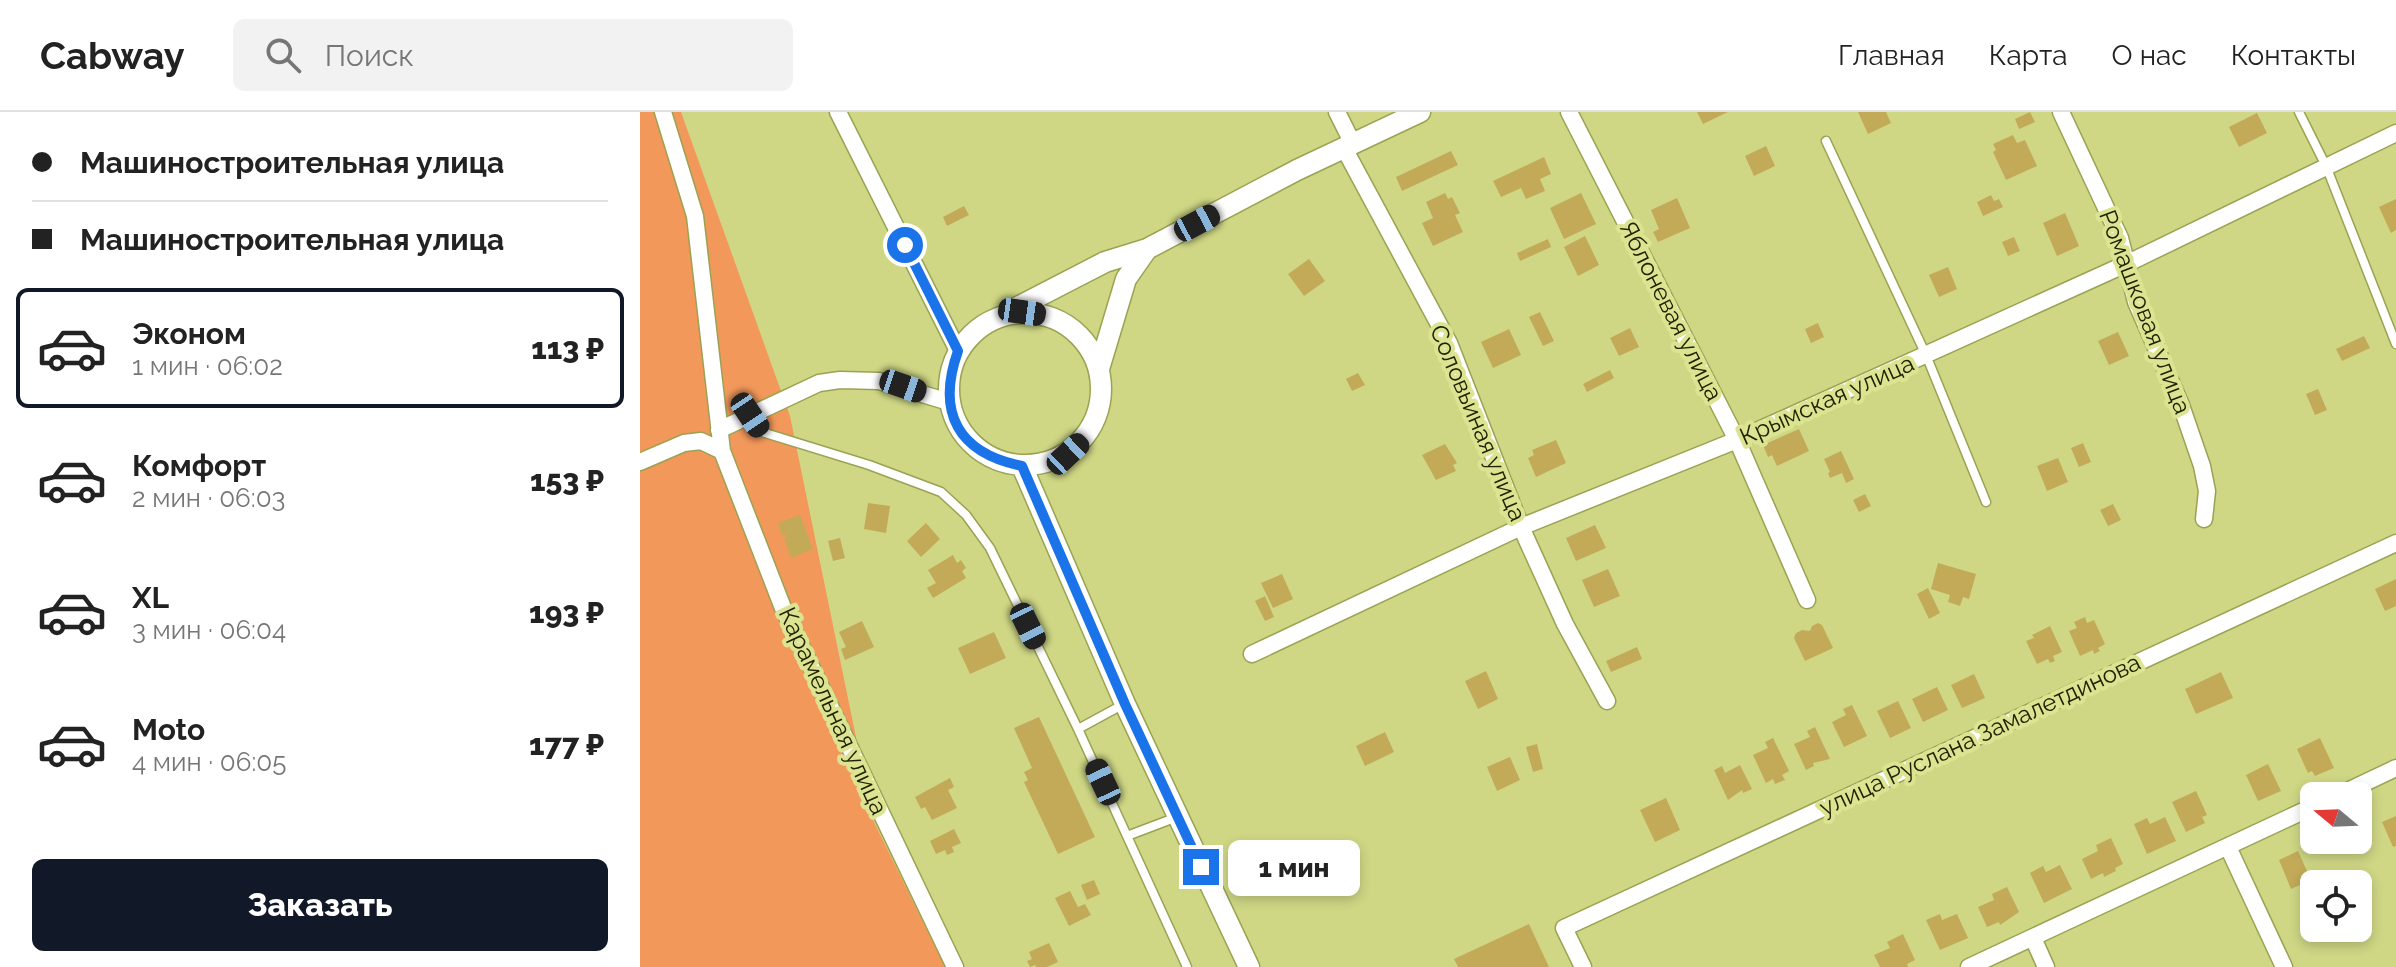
<!DOCTYPE html>
<html lang="ru">
<head>
<meta charset="utf-8">
<style>
  body { margin:0; font-family:Raleway,sans-serif; background:#f2f2f2; color:#222; height:100vh; display:flex; flex-direction:column; font-size:30px; white-space:nowrap }
  * { box-sizing:border-box; margin:0 }
  p { font-size:26px; color:#767676 }
  .icon { flex:none; width:44px; height:44px; fill:none; stroke:currentColor; stroke-width:2; stroke-linecap:round; stroke-linejoin:round }
  .map { position:relative; flex:1; overflow:hidden }
  .side { display:flex; flex-direction:column; background:#fff; width:640px }
  .side>* { flex:none }
  .banner { display:grid; align-content:center; height:176px; padding:0 32px; background:#fff }
  .needle { width:52px; rotate:289deg }
  .tools { position:absolute; left:1660px; top:670px; display:grid; gap:16px }
  .tools a { display:grid; place-items:center; width:72px; height:72px; border-radius:12px; background:#fff; box-shadow:0 4px 12px #0003; font-size:40px }
  .end { position:absolute; width:36px; height:36px; margin:-18px; border:10px solid #1a73e8; background:#fff; box-shadow:0 0 0 4px #fff }
  .from { border-radius:50% }
  .bubble { position:absolute; height:56px; border-radius:12px; background:#fff; box-shadow:0 4px 12px #0003; font-size:26px; font-weight:800; line-height:56px; text-align:center }
  .car { position:absolute; width:24px; height:48px; margin:-24px -12px; border-radius:10px; box-shadow:0 0 6px 2px #0007; background:linear-gradient(#222 24%,#8ab4d8 0 40%,#222 0 76%,#8ab4d8 0 86%,#222 0) }
  .banner b { display:flex; align-items:center; gap:28px; height:76px; font-size:30px }
  .banner b+b { border-top:2px solid #e0e0e0 }
  .banner i { width:20px; height:20px; background:#222 }
  ul { padding:0; list-style:none }
  li { display:flex; align-items:center; gap:24px; height:120px; margin:0 16px 12px; padding:0 16px; border:4px solid transparent; border-radius:12px }
  li div { flex:1 }
  li b { display:block; font-size:30px }
  li em { font-style:normal; font-weight:800 }
  li.selected { border-color:#111827 }
  li>.icon { width:72px; height:72px; stroke-width:1.5 }
  .primary-button { display:flex; gap:16px; margin-top:auto; padding:16px 32px }
  .primary-button a { flex:1; height:92px; border-radius:12px; background:#111827; color:#fff; font-size:32px; font-weight:800; line-height:92px; text-align:center }
  header { display:flex; align-items:center; gap:48px; box-sizing:border-box; height:112px; padding:0 40px; background:#fff; border-bottom:2px solid #e0e0e0 }
  header strong { font-size:38px }
  nav { display:flex; gap:44px; margin-inline-start:auto; font-size:28px }
  .search { width:560px; height:72px; background:#f2f2f2; display:flex; align-items:center; gap:20px; box-sizing:border-box; padding:0 28px; border-radius:12px; color:#767676; font-size:30px }
  main { display:flex; flex:1; min-height:0 }
  .map>svg:first-child { display:block }
  .green { fill:#f3985b }
  .building { fill:#c2aa59 }
  .lines { fill:none; stroke-linecap:round; stroke-linejoin:round }
  .service-casing { stroke:#9ba251; stroke-width:11 }
  .minor-casing { stroke:#9ba251; stroke-width:19 }
  .tertiary-casing { stroke:#9ba251; stroke-width:23 }
  .service { stroke:#fff; stroke-width:8 }
  .minor { stroke:#fff; stroke-width:16 }
  .tertiary { stroke:#fff; stroke-width:20 }
  .route { stroke:#1a73e8; stroke-width:10 }
  .labels { text-anchor:middle; stroke-width:8; stroke-linejoin:round; paint-order:stroke }
  .street-label { font-size:24px; fill:#202201; stroke:#dce491 }
</style>
</head>
<body>
<header>
<strong>Cabway</strong>
<div class="search"><svg class="icon" aria-label="search" viewBox="0 0 24 24"><circle cx="10" cy="10" r="6"/><path d="M15 15l6 6"/></svg>Поиск</div>
<nav><a>Главная</a><a>Карта</a><a>О нас</a><a>Контакты</a></nav>
</header>
<main>
<section class="side">
<div class="banner">
<b><i class="from"></i>Машиностроительная улица</b>
<b><i></i>Машиностроительная улица</b>
</div>
<ul>
<li class="selected"><svg class="icon" aria-label="car" viewBox="0 0 24 24"><path d="M5 17H2v-5l4-1 3-4h7l3 4 3 1v5h-3M9 17h6M6 11h13"/><circle cx="7" cy="17" r="2"/><circle cx="17" cy="17" r="2"/></svg><div><b>Эконом</b><p>1 мин · 06:02</p></div><em>113 ₽</em></li>
<li><svg class="icon" aria-label="car" viewBox="0 0 24 24"><path d="M5 17H2v-5l4-1 3-4h7l3 4 3 1v5h-3M9 17h6M6 11h13"/><circle cx="7" cy="17" r="2"/><circle cx="17" cy="17" r="2"/></svg><div><b>Комфорт</b><p>2 мин · 06:03</p></div><em>153 ₽</em></li>
<li><svg class="icon" aria-label="car" viewBox="0 0 24 24"><path d="M5 17H2v-5l4-1 3-4h7l3 4 3 1v5h-3M9 17h6M6 11h13"/><circle cx="7" cy="17" r="2"/><circle cx="17" cy="17" r="2"/></svg><div><b>XL</b><p>3 мин · 06:04</p></div><em>193 ₽</em></li>
<li><svg class="icon" aria-label="car" viewBox="0 0 24 24"><path d="M5 17H2v-5l4-1 3-4h7l3 4 3 1v5h-3M9 17h6M6 11h13"/><circle cx="7" cy="17" r="2"/><circle cx="17" cy="17" r="2"/></svg><div><b>Moto</b><p>4 мин · 06:05</p></div><em>177 ₽</em></li>
</ul>
<div class="primary-button"><a>Заказать</a></div>
</section>
<div class="map">
<svg width="1756" height="855" viewBox="0 0 1756 855">
  <rect width="100%" height="100%" fill="#cfd785"/>
  <path class="green" d="M0,0H41L150,304L233,708L305,855H0Z"/>
  <path class="building" d="M1057,0H1088L1063,12Z
    M1218,0H1246L1251,11L1228,22Z
    M1390,0L1395,10L1379,17L1375,7Z
    M1617,1L1627,21L1599,35L1589,15Z
    M1373,23L1377,31L1385,28L1397,54L1366,68L1353,40L1356,38L1353,32Z
    M1126,34L1135,54L1114,64L1105,44Z
    M811,39L818,53L762,79L756,65Z
    M904,45L911,62L900,67L905,79L886,87L881,76L861,85L853,69Z
    M805,81L808,87L812,85L820,101L815,103L823,120L793,134L782,111L793,106L786,90Z
    M941,81L956,112L924,127L910,96Z
    M1351,83L1354,89L1359,87L1363,95L1343,104L1337,90Z
    M1037,86L1050,116L1018,130L1013,120L1019,117L1011,98Z
    M1756,87V118L1751,121L1739,95Z
    M324,94L329,103L307,114L303,105Z
    M1425,101L1439,134L1417,144L1403,111Z
    M945,124L959,153L938,164L924,135Z
    M1374,125L1380,139L1368,144L1362,130Z
    M908,127L911,135L880,149L877,141Z
    M669,147L685,169L664,184L648,162Z
    M1308,155L1317,177L1299,185L1289,163Z
    M900,200L914,229L903,234L889,205Z
    M1178,211L1184,225L1171,231L1165,217Z
    M990,216L999,235L979,244L970,226Z
    M869,217L881,243L853,256L841,230Z
    M1478,220L1489,244L1469,253L1458,229Z
    M1724,224L1730,236L1702,249L1696,237Z
    M970,258L974,266L947,280L943,272Z
    M718,261L725,273L712,279L706,267Z
    M1678,277L1687,298L1675,303L1666,282Z
    M1159,317L1169,339L1137,354L1132,343L1128,345L1123,333Z
    M916,328L926,351L896,365L888,346L894,343L892,338Z
    M1443,331L1451,350L1439,355L1431,336Z
    M805,332L817,351L813,353L816,359L796,368L782,343Z
    M1201,339L1214,367L1206,371L1202,361L1190,366L1188,361L1190,360L1184,347Z
    M1418,346L1428,370L1407,379L1397,354Z
    M1225,382L1231,394L1219,400L1213,388Z
    M228,391L250,394L246,421L224,417Z
    M1473,392L1481,408L1468,414L1460,398Z
    M160,403L173,437L151,446L144,426L146,425L145,422L142,423L138,411Z
    M286,411L300,427L281,445L267,429Z
    M955,413L966,436L936,449L926,426Z
    M200,426L205,446L193,449L188,429Z
    M313,443L317,451L321,448L326,456L322,459L326,466L293,486L287,476L296,471L288,458Z
    M1298,451L1336,462L1329,487L1323,485L1320,494L1308,490L1310,483L1291,477Z
    M968,457L980,484L954,495L942,468Z
    M642,462L653,487L633,496L621,471Z
    M1756,467V494L1745,499L1735,477Z
    M1288,476L1300,501L1289,507L1277,482Z
    M625,484L634,505L625,509L615,489Z
    M1445,505L1447,511L1454,508L1465,532L1458,536L1460,539L1454,542L1453,538L1440,544L1429,519L1437,516L1434,510Z
    M222,509L234,535L205,548L201,537L206,535L199,520Z
    M1178,511L1182,513L1193,536L1165,549L1154,526L1156,521L1162,518L1170,519L1172,514Z
    M1410,514L1422,540L1413,544L1415,549L1410,551L1408,547L1397,552L1386,529L1394,526L1392,523Z
    M354,520L366,546L330,562L318,536Z
    M997,535L1002,547L971,560L966,549Z
    M846,559L858,587L838,597L825,569Z
    M1581,560L1593,586L1556,602L1545,577Z
    M1334,562L1345,586L1322,596L1311,573Z
    M1297,575L1308,598L1283,610L1272,587Z
    M1258,589L1271,616L1250,626L1237,599Z
    M1212,593L1227,624L1204,635L1192,610L1206,603L1203,597Z
    M399,605L455,725L418,742L384,670L388,668L384,660L392,656L374,616Z
    M1175,615L1190,647L1173,651L1174,654L1166,658L1154,632L1170,625L1167,619Z
    M745,620L754,640L725,654L716,634Z
    M1133,626L1149,659L1142,663L1145,668L1135,672L1133,667L1126,671L1113,643L1128,636L1125,630Z
    M1680,626L1694,656L1675,664L1672,659L1668,661L1657,637Z
    M897,632L903,657L893,660L886,635Z
    M870,645L880,668L857,679L847,655Z
    M1628,652L1641,679L1618,689L1606,663Z
    M1100,653L1112,677L1103,681L1102,678L1088,688L1074,658L1082,654L1085,661Z
    M310,666L314,675L308,678L317,696L292,708L285,695L281,697L275,685Z
    M1556,679L1567,703L1562,705L1565,711L1546,720L1532,690Z
    M1026,686L1040,718L1015,730L1000,698Z
    M1756,704V734L1753,735L1742,710Z
    M1525,705L1536,729L1507,742L1494,712L1507,706L1510,712Z
    M314,717L321,731L312,735L314,740L307,743L305,738L296,742L290,729Z
    M1471,726L1483,752L1475,756L1476,759L1464,765L1463,761L1451,767L1442,747L1458,739L1456,733Z
    M1658,739L1671,768L1651,777L1639,748Z
    M1420,753L1432,777L1404,791L1390,761L1403,754L1406,760Z
    M454,768L460,782L447,788L441,773Z
    M1367,775L1379,800L1360,813L1359,810L1347,815L1338,795L1354,788L1352,782Z
    M430,779L438,795L445,792L451,803L429,814L415,786Z
    M1300,802L1302,808L1317,802L1328,826L1300,838L1286,808Z
    M889,812L909,855H818L814,847Z
    M1263,822L1275,848L1267,852L1268,855H1240L1234,843L1250,836L1247,830Z
    M409,831L418,850L407,855H396L395,853L390,855L387,849L392,847L389,840Z"/>
  <g class="lines">
    <g class="service-casing">
      <path id="service" d="M1659,0L1686,54L1756,232
        M1186,29L1286,243L1346,390
        M111,304L122,320L229,353L301,380L326,403L350,436L438,617
        M484,592L438,617L487,724L537,705
        M487,724L547,855"/>
    </g>
    <g class="minor-casing">
      <path id="minor" d="M23,0L55,104L82,339L143,496L315,855
        M198,0L318,239
        M697,0L713,32
        M929,0L1097,328L1167,488
        M1421,0L1480,126L1496,190L1541,293L1562,354L1567,379L1564,407
        M704,36L809,231L881,415L925,512L967,589
        M79,318L179,271L200,268L239,269L309,290
        M0,350L44,331L61,329L82,339
        M612,542L881,415L1097,328L1486,152L1756,21
        M1697,684L1756,656
        M1588,735L1644,855
        M1393,826L1406,855
        M943,855L924,816L1756,431
        M1329,855L1674,694"/>
    </g>
    <g class="tertiary-casing">
      <path id="tertiary" d="M368,200L465,150L507,137L657,58L780,0
        M309 277a76 76 0 1 1 152 0a76 76 0 1 1-152 0Z
        M459,257L486,167L507,137
        M382,354L485,592L609,855"/>
    </g>
    <use href="#service" class="service"/>
    <use href="#minor" class="minor"/>
    <use href="#tertiary" class="tertiary"/>
  </g>
  <g class="lines">
    <path class="route" d="M265,133L318,239C296,301 318,341 382,354L485,592L561,755"/>
  </g>
  <g class="labels">
    <g class="street-label">
      <text transform="translate(1031 199) rotate(63)" y="8">Яблоневая улица</text>
      <text transform="translate(1505 200) rotate(69)" y="8">Ромашковая улица</text>
      <text transform="translate(1187 288) rotate(-24)" y="8">Крымская улица</text>
      <text transform="translate(838 311) rotate(67)" y="8">Соловьиная улица</text>
      <text transform="translate(193 599) rotate(65)" y="8">Карамельная улица</text>
      <text transform="translate(1340 623) rotate(-25)" y="8">улица Руслана Замалетдинова</text>
    </g>
  </g>
</svg>
<div class="tools">
<a><svg class="needle" viewBox="-14 -14 28 28"><path d="M0-13l5 13h-10z" fill="#e53935"/><path d="M0 13l5-13h-10z" fill="#767676"/></svg></a>
<a><svg class="icon" aria-label="locate" viewBox="0 0 24 24"><circle cx="12" cy="12" r="6"/><path d="M12 2v4M12 18v4M2 12h4M18 12h4"/></svg></a>
</div>
<i class="end from" style="left:265px;top:133px"></i>
<i class="end" style="left:561px;top:755px"></i>
<div class="bubble" style="left:588px;top:728px;width:132px">1 мин</div>
<i class="car" style="left:557px;top:111px;rotate:62deg"></i>
<i class="car" style="left:382px;top:200px;rotate:98deg"></i>
<i class="car" style="left:263px;top:274px;rotate:109deg"></i>
<i class="car" style="left:110px;top:303px;rotate:146deg"></i>
<i class="car" style="left:428px;top:342px;rotate:47deg"></i>
<i class="car" style="left:388px;top:514px;rotate:154deg"></i>
<i class="car" style="left:463px;top:670px;rotate:335deg"></i>
</div>
</main>
</body>
</html>
